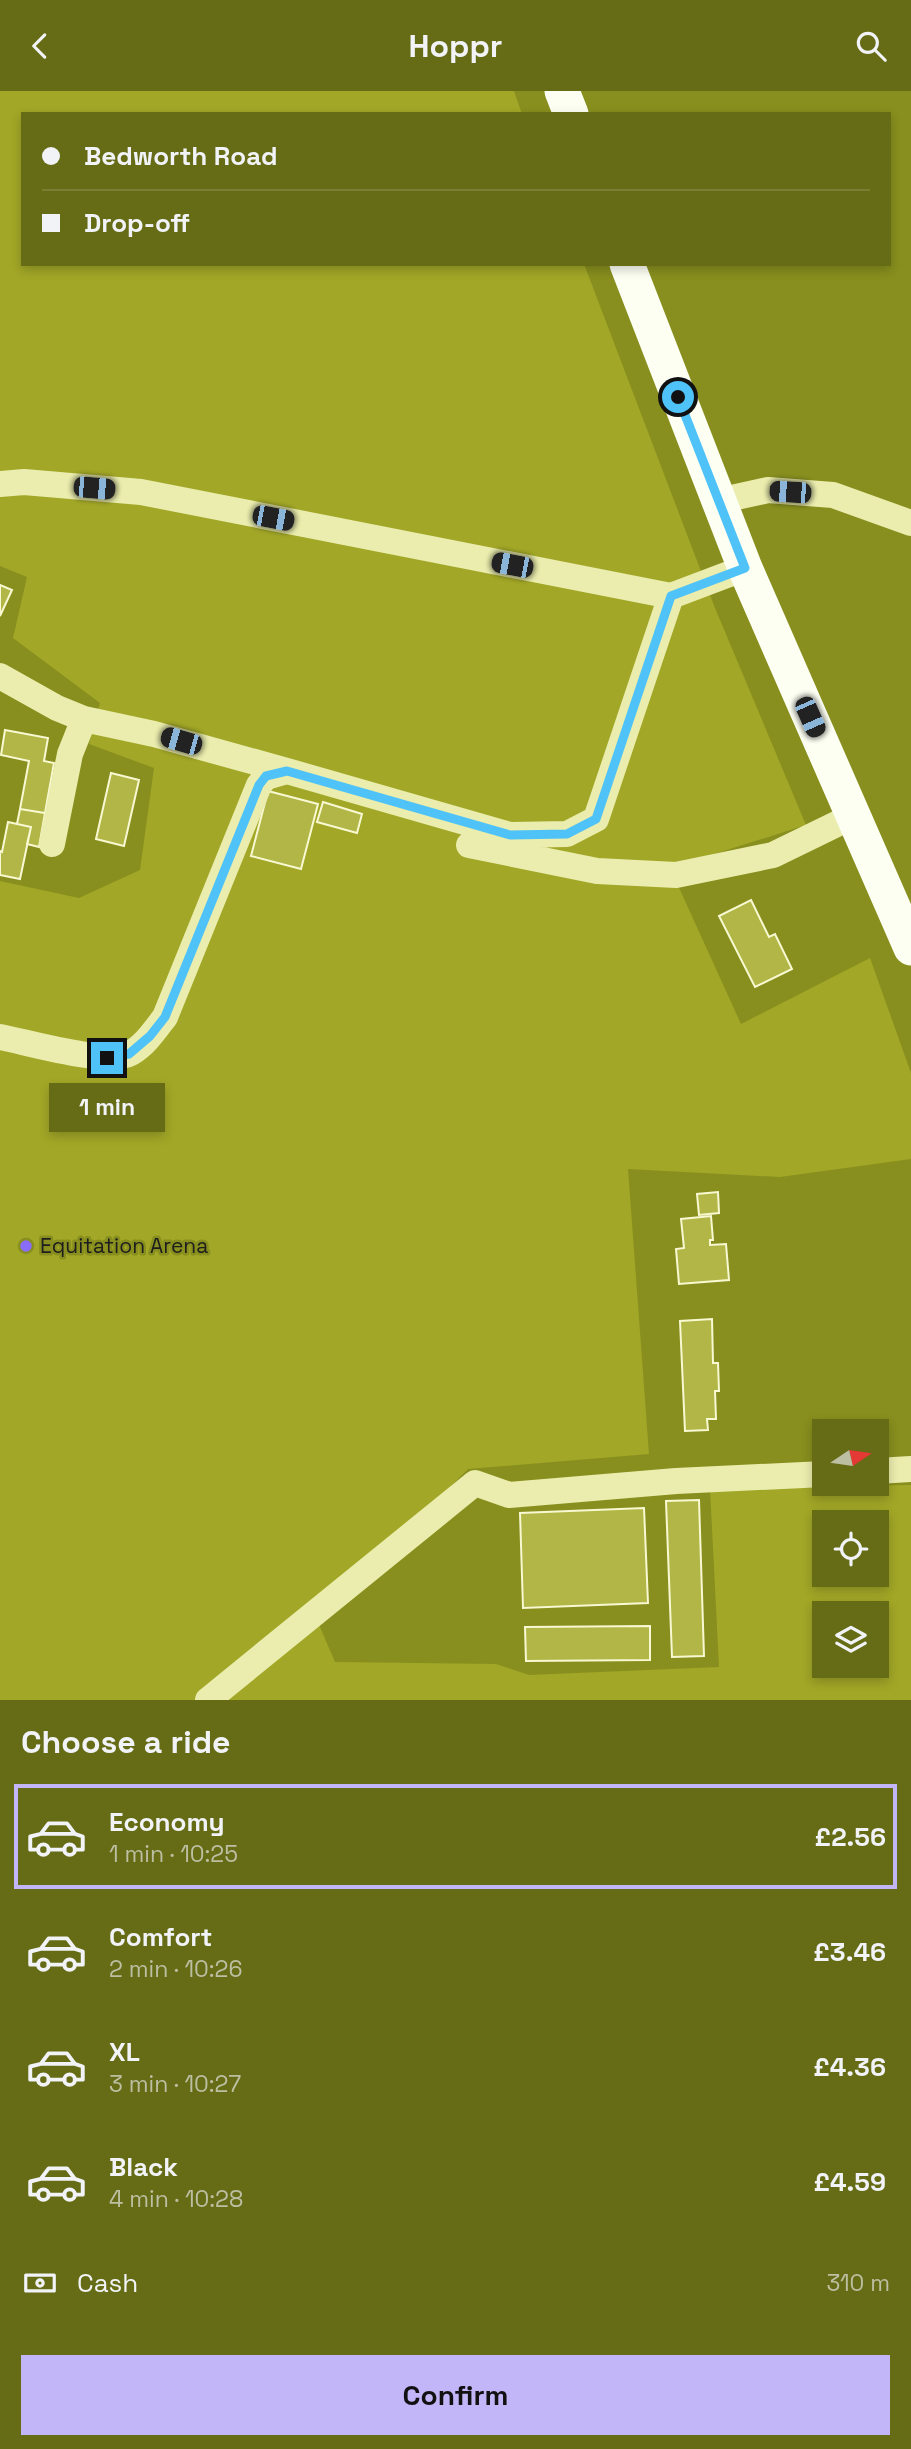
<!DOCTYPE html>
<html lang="en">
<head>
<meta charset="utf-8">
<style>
  body { margin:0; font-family:"Space Grotesk",sans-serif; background:#6c701f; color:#f1f3f6; height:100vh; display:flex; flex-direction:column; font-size:26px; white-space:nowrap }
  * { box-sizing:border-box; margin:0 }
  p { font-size:23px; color:#bcbfa1 }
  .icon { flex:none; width:38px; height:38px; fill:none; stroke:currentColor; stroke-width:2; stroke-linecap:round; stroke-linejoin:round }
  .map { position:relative; height:1609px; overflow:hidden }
  .drawer { display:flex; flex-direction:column; background:#666b16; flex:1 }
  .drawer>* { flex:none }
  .guide { position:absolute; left:21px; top:21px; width:870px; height:154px; border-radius:0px; box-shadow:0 4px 10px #0003; display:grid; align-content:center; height:154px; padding:0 21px; background:#666b16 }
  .needle { width:46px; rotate:77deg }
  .tools { position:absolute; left:812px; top:1328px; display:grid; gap:14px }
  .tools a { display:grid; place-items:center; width:77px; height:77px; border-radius:0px; background:#666b16; box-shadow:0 4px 10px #0003; font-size:35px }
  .end { position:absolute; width:32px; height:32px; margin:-16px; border:9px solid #4fc3f7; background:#111; box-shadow:0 0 0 4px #111 }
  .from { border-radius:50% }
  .bubble { position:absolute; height:49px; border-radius:0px; background:#666b16; box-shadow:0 4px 10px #0003; font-size:23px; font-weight:800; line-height:49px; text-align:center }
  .car { position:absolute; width:21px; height:42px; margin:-21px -10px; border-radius:9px; box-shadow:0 0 5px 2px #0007; background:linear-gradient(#222 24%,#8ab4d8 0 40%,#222 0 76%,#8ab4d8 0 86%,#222 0) }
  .guide b { display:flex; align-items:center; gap:24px; height:66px; font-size:26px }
  .guide b+b { border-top:2px solid #797e35 }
  .guide i { width:18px; height:18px; background:#f1f3f6 }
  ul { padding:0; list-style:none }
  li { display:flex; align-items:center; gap:21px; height:105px; margin:0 14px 10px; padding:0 7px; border:4px solid transparent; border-radius:0px }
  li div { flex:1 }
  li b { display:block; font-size:26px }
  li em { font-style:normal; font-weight:800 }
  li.current { border-color:#c2b6f9 }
  li>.icon { width:63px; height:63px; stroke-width:1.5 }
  h2 { padding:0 21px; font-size:32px; line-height:84px }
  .pay { display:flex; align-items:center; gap:18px; height:77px; padding:0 21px; font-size:26px }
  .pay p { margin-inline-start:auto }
  .primary-button { display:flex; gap:14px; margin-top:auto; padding:14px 21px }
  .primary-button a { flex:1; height:80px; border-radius:0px; background:#c2b6f9; color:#111; font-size:28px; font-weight:800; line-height:80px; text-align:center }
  header { display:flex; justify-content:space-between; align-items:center; height:91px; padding:0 21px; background:#666b16; font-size:32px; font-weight:800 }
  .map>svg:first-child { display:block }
  .green { fill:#a2a727; fill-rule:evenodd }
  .building { fill:#b1b646; stroke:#f8f9d2; stroke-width:2 }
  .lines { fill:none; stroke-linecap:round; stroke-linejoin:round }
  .minor { stroke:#eaedad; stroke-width:26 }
  .major { stroke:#fdfff3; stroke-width:35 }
  .route { stroke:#4fc3f7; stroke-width:9 }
  .poi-dot { fill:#896cfc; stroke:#888f1e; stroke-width:2.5 }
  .labels { text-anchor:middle; stroke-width:5; stroke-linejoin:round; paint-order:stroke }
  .poi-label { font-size:21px; fill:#1d1d1d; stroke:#888f1e; text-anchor:start }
</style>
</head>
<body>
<header><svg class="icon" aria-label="back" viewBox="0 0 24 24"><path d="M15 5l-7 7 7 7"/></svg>Hoppr<svg class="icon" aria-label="search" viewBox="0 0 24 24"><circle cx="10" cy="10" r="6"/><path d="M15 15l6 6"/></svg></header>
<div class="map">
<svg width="911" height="1609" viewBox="0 0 911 1609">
  <rect width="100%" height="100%" fill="#888f1e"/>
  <path class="green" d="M0,0H514L522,23H23V173H584L715,517L806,734L670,777L741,933L870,867L911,982V1068L780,1086L628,1078L649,1363L468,1378L317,1529L335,1571L496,1573L529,1584L719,1576L710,1397L911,1394V1609H0V790L79,807L140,779L154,677L89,653L100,612L13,547L27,486L0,475ZM824,1432H877V1484H824ZM824,1522H877V1575H824Z"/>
  <path class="building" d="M0,494L12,499L0,525Z
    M5,639L48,647L44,670L54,672L45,722L20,718L29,670L1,664Z
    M111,682L139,689L124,755L96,748Z
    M268,700L318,713L301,778L251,765Z
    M323,711L362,723L357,742L317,731Z
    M20,718L45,722L39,756L27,753L31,736L17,733Z
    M8,731L31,736L20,788L0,784V760L2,761Z
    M751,809L769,846L775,843L792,878L755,896L719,825Z
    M718,1101L719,1122L699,1124L697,1103Z
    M711,1125L713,1149H710V1154L726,1153L729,1189L679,1193L676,1158L684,1157L681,1128Z
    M712,1228L713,1272H718L719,1300H715L716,1328H707L708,1339L685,1340L680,1230Z
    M699,1409L704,1565L672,1566L666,1410Z
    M644,1417L648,1512L523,1517L520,1422Z
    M650,1535V1569L526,1570L525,1536Z"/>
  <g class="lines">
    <path class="minor" d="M0,393L24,391L141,401L671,505L745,477
      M718,410L768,399L833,404L911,432
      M0,585L57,617L84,628L154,643L287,680
      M52,753L70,663L84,628
      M469,754L597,780L676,784L773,764L853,725
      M0,946C27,951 108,975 131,962C145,954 155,939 165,926L259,694L266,686L287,680L510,744L567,743L596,728L671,505
      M877,1380L911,1378
      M208,1609L475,1392L509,1404L676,1390L824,1383"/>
    <path class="major" d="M562,0L571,23
      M627,173L745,477L911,857"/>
  </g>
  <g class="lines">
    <path class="route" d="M107,967L129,963L150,945L165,926L259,694L266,685L287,680L510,744L567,743L596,728L671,505L745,477L678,306"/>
  </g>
  <circle class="poi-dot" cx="26" cy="1155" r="7"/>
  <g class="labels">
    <g class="poi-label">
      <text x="40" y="1162">Equitation Arena</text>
    </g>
  </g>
</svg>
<div class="tools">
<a><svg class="needle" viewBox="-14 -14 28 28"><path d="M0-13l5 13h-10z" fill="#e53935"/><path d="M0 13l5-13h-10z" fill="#bcbfa1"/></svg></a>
<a><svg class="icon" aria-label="locate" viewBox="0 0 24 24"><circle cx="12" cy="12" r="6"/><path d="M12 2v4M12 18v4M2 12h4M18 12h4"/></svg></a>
<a><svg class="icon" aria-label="layers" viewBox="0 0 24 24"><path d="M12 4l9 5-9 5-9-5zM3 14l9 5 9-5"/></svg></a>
</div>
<i class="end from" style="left:678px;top:306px"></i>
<i class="end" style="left:107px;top:967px"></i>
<div class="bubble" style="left:49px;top:992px;width:116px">1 min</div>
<i class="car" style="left:94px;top:397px;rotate:95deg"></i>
<i class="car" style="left:790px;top:401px;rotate:274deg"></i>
<i class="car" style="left:273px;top:427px;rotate:101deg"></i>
<i class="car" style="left:512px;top:474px;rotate:281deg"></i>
<i class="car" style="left:810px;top:626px;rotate:156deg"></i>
<i class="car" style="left:181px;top:650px;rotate:286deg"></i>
<div class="guide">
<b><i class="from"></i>Bedworth Road</b>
<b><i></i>Drop-off</b>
</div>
</div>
<section class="drawer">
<h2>Choose a ride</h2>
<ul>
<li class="current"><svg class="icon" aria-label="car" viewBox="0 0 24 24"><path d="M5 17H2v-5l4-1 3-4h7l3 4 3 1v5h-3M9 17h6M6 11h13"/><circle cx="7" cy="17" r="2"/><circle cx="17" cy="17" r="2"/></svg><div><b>Economy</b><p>1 min · 10:25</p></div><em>£2.56</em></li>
<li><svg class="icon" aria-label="car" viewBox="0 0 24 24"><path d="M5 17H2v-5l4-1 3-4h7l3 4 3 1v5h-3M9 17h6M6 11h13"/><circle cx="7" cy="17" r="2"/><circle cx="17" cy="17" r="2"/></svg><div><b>Comfort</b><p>2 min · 10:26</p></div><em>£3.46</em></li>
<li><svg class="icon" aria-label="car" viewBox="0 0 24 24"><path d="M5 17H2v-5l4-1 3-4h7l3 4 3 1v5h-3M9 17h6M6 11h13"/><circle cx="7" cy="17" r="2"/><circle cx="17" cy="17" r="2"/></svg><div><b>XL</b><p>3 min · 10:27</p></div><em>£4.36</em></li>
<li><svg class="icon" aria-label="car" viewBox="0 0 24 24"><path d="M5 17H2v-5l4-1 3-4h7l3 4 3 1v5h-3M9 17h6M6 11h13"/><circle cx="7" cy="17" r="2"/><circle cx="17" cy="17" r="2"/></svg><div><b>Black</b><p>4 min · 10:28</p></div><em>£4.59</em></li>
</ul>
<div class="pay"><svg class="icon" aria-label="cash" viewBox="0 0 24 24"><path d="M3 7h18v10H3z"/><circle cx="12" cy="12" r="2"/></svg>Cash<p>310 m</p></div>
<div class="primary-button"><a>Confirm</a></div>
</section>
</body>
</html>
